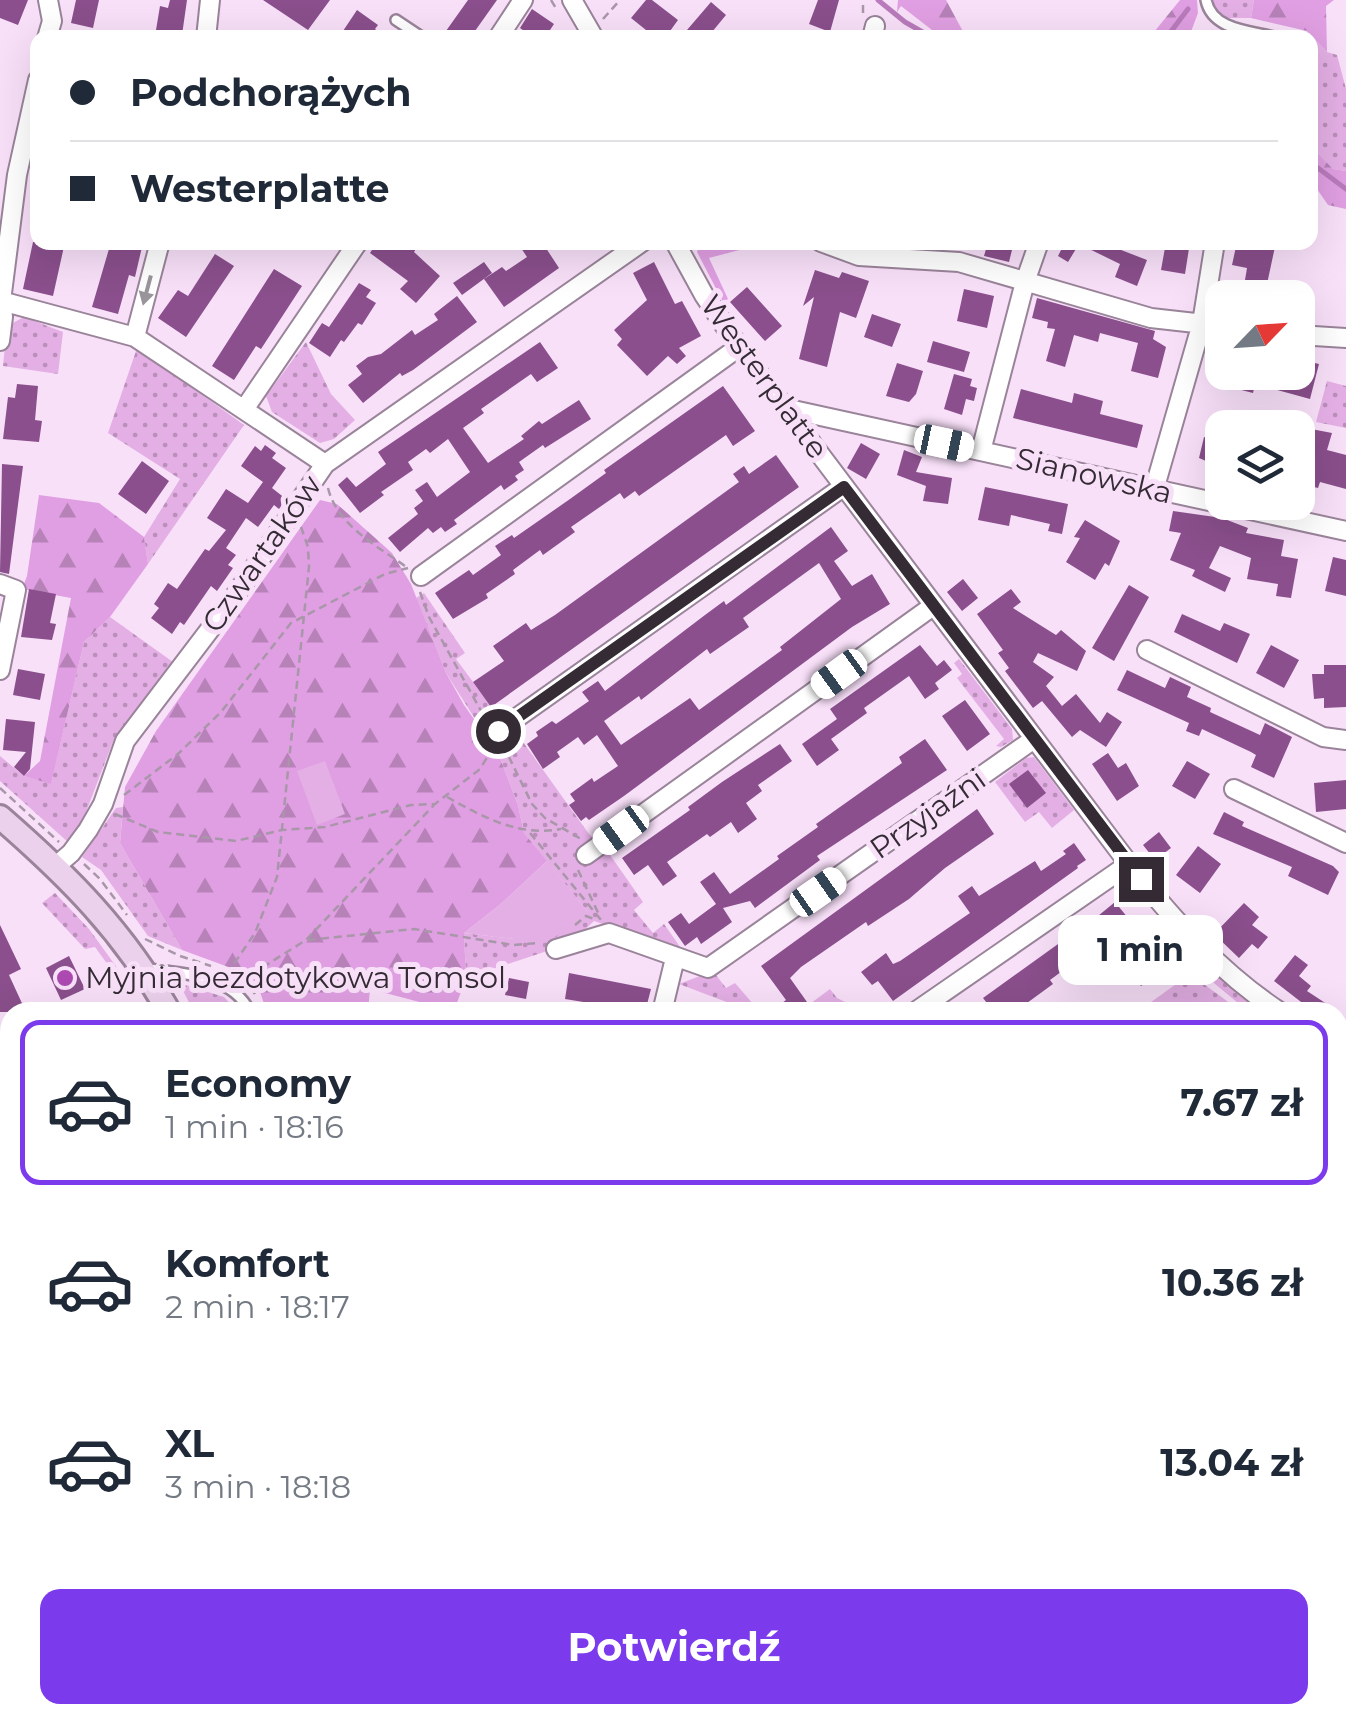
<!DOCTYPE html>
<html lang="pl">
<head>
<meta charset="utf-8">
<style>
  body { margin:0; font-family:Montserrat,sans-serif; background:#f6f6f7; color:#1f2937; height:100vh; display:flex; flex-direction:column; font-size:38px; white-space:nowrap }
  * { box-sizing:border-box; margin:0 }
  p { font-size:32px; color:#747a83 }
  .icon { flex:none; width:55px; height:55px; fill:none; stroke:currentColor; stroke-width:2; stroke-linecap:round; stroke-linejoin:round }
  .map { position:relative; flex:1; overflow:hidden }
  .side { position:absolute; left:0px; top:1002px; width:1348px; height:722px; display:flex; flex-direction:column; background:#fff; border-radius:30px 30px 0 0; box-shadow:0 10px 40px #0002 }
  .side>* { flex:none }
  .top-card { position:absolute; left:30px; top:30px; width:1288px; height:220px; border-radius:20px; box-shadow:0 10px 40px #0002; display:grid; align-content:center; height:220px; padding:0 40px; background:#fff }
  .needle { width:65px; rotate:65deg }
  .controls { position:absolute; left:1205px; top:280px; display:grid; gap:20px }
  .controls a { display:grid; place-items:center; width:110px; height:110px; border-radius:20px; background:#fff; box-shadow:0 10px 40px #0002; font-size:50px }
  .end { position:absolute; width:45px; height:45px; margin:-22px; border:12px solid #342b34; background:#fff; box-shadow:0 0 0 5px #fff }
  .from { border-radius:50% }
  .bubble { position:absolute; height:70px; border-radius:20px; background:#fff; box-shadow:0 10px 40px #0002; font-size:32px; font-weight:700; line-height:70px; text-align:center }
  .car { position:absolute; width:30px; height:60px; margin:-30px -15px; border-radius:12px; box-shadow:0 0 8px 2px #0007; background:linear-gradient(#fff 24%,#345 0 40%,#fff 0 76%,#345 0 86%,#fff 0) }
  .top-card b { display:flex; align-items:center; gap:35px; height:95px; font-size:38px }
  .top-card b+b { border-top:2px solid #e0e1e3 }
  .top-card i { width:25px; height:25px; background:#1f2937 }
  ul { padding:18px 0 0; list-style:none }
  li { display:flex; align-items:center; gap:30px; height:165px; margin:0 20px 15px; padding:0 20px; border:5px solid transparent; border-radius:20px }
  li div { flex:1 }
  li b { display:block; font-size:38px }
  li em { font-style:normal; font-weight:700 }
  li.selected { border-color:#7c3aed }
  li>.icon { width:90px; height:90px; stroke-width:1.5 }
  .action { display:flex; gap:20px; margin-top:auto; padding:20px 40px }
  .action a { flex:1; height:115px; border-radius:20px; background:#7c3aed; color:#fff; font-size:40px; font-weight:700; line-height:115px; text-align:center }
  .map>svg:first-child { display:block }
  .built { fill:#eccfec }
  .industrial { fill:url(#industrial-grid) }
  .grass { fill:url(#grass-dots) }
  .forest { fill:url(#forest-firs) }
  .park { fill:#e4afe5 }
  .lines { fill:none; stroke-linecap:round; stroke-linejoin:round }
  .stream { stroke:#b97bbb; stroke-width:5 }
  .building { fill:#8a4f8c; fill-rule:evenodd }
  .lane-casing { stroke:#9a849a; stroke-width:14 }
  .street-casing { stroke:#9a849a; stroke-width:22 }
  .secondary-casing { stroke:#9a849a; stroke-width:28 }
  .path { stroke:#a896a9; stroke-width:2.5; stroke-dasharray:8 5; stroke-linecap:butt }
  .lane { stroke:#fff; stroke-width:9 }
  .street { stroke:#fff; stroke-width:18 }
  .secondary { stroke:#ecd1ed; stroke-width:22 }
  .oneway { fill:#9a959a }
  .route { stroke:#342b34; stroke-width:12 }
  .poi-dot { fill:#ac4ab1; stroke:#f8e0f9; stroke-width:4 }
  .labels { text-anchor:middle; stroke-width:10; stroke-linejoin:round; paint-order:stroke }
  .street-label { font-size:30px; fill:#342b34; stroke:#f8e0f9 }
  .poi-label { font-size:30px; fill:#342b34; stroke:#f8e0f9; text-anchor:start }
</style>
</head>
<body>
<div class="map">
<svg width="1346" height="1724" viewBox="0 0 1346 1724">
  <defs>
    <pattern id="industrial-grid" width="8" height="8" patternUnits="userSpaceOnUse" patternTransform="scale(2.5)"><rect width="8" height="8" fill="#eccfec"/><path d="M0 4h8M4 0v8" fill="none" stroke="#cbb2cb"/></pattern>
    <pattern id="grass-dots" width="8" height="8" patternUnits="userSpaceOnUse" patternTransform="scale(2.5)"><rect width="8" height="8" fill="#e4afe5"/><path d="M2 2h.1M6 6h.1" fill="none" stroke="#ba8fba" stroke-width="1.8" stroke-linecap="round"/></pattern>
    <pattern id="forest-firs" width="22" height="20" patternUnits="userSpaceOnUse" patternTransform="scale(2.5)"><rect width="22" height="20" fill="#e09fe2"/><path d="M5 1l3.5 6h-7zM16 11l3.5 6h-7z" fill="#b682b8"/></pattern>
  </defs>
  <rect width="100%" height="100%" fill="#f8e0f9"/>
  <path class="built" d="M10,1362V1546L0,1521V1366Z"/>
  <path class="industrial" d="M10,1054V1361L0,1365V1059Z
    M0,1522L10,1546V1609L0,1614Z
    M10,1688V1715H45L48,1724H0V1690Z"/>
  <path class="grass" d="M1211,0H1254L1251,18H1224L1217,14Z
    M1307,31L1327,52L1337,55L1346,89V171L1333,169L1310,145V38L1307,37Z
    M24,317L63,332L58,374L3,366L7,326Z
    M306,342L331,394L355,420L334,439L320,443L272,412L266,396Z
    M137,348L244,425L148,564L144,537L180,479L108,433Z
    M1327,381L1346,386V428L1316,422Z
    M424,593L465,653L456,659L499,717L482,730L446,673L416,598Z
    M110,617L173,662L114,739L81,825L69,843L0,781V756L24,776L51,783L84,642Z
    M959,659L1012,729L1013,740L1001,747L996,746L1004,739L957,678L962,674L954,663Z
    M518,735L589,834L608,852L643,902L634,910L653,933L664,924L683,951L594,921L556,957L547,951L466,978L464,933L514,939L587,911L524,833L518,805L498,753L500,747Z
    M1034,757L1074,810L1052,828L1039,812L1025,822L995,782L1026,758Z
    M123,807L120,843L182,950L148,936L101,870L82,857L116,808Z
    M55,893L89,929L118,969L113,972L95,947L85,949L42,903Z
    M1200,955L1270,1012H1249L1192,965Z
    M713,971L726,988L735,983L760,1012H745V1009L679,984Z
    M1190,974L1242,1012H1112L1140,1010Z
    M179,983L224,997L238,1012H194Z
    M830,989L837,998L866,1012H799Z"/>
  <path class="forest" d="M898,0H946L966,37H941L901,6L897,12Z
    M1180,0H1197L1198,13L1189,37H1150Z
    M1254,0H1334L1326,6L1327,52L1307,31L1251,18Z
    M1310,145L1333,169L1346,171V209L1328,205L1310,179Z
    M710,242L766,243L709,258L728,299L723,302L697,252L699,247Z
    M39,495L99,503L144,537L148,564L110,617L84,642L51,784L24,776L40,761L71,598L22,589L27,576Z
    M320,500L337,504L392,553L411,584L446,673L464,705L498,753L518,805L524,833L547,861L502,903L464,933L466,978L454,1011L370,989L368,1012H267L260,992L231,968L182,950L120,843L125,787L156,731Z
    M1146,1715H1237L1245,1724H1154Z"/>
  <path class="park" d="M325,761L345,814L317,825L297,771Z
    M547,861L587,911L555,937L514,939L464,933L502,903Z"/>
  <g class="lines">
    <path class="stream" d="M878,0L905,22L933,38
      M1166,38L1188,9
      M1310,162L1346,189"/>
  </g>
  <path class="building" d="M0,0H28L18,25L0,18Z
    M76,0H99L93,28L71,23Z
    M170,0H187L182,35L156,30L160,6L168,8Z
    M263,0H330L308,30Z
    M468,0H497L470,38H441Z
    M646,0H652L678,20L665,38H656L631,18Z
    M818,0H839L830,32L809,24Z
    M711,2L726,15L707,38H696L687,30Z
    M532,9L554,24L550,30L561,38H534L520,28Z
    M357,10L378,25L375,29L385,38H352L343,31Z
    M33,242H65L53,296L23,289Z
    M111,242H137L136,245L142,247L135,277L129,275L118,314L92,307Z
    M377,242H420L414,252L440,276L416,303L400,289L408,281L370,253Z
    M528,242H542L559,268L504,307L484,279L502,267L506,271L527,257L521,248Z
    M988,242H1014L1009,262L984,256Z
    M1065,242H1118L1116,248L1147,260L1137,286L1115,277L1120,264L1079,244L1068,262L1058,256Z
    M1166,242H1190L1185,274L1161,270Z
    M1237,242H1276L1264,298H1242L1247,268L1232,265Z
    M215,254L234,266L186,337L158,318L178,290L188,296Z
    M484,262L492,273L462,295L453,283Z
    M654,262L675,304L682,301L701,336L679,348L686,356L677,364L668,356L647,376L617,345L622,339L614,330L647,300L633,273Z
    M274,269L302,286L261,349L256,346L234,380L212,366Z
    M815,270L839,278L842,272L869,281L856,318L840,312L827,367L799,359L814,297L803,306Z
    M359,283L371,290L366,297L376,303L362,325L358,323L344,342L341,340L330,357L309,343L322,323L329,327Z
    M747,287L782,326L765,341L730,302Z
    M964,289L994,296L987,328L957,321Z
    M457,296L477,322L413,370L402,376L400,373L363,403L348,385L362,374L356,366L368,357L381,354L412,330L415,335L438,320L434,314Z
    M1037,298L1155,331L1153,339L1166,347L1158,378L1131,371L1138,343L1100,333L1098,342L1074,335L1065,367L1046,361L1055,329L1047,328L1048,322L1032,318Z
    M872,314L901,324L892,347L864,337Z
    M933,341L970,352L964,372L927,362Z
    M540,342L558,368L537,382L531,374L481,409L484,413L463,428L488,463L524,439L521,436L539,421L542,424L579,400L591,419L545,448L543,445L519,462L524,470L515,476L518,480L504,490L501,485L454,520L457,524L445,532L441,527L433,533L428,528L400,552L388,538L418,514L414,508L423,501L415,490L427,482L437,497L470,472L448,439L430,453L426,449L408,462L413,470L381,492L384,495L360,513L338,485L347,477L356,487L386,464L378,452Z
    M1298,359L1319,364L1310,399L1255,384L1253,393L1222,385L1225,372H1298Z
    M897,363L923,371L916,394L909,402L886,396Z
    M954,374L972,379L970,386L977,388L974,401L966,399L962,415L944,409Z
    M17,384L38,386L35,420L42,421L39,442L3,439L8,397L15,398Z
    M723,386L755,431L733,446L726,435L639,496L635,491L624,499L620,493L571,527L575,532L543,555L540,550L513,570L515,574L486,594L488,598L453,619L435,593L469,570L473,575L501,555L495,546L512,535L514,538L570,499L606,473L604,470Z
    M1021,389L1072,403L1074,393L1103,401L1100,414L1143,425L1137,448L1013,418Z
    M1306,428L1332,433L1327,450L1346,455V489L1320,482L1318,488L1298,483V466Z
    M1204,437L1222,442V468L1199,458Z
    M861,443L880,454L866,479L847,468Z
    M265,445L276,453L272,458L286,468L272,488L286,499L279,509L274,505L258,527L246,518L226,548L236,555L228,565L233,568L217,591L211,586L184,625L180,622L172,634L151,618L159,608L154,604L168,583L177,589L205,549L209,551L226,530L207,518L226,489L248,503L263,482L241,466L255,446L261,451Z
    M904,450L922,457L916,472L952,478L948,504L923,501L926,486L897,475Z
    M776,455L799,487L491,707L473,682L504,661L493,646L526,623L531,630L555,615L739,482L733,474L744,466L749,474Z
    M142,461L169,481L146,514L118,494Z
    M2,464L23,466L9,574L0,572Z
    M985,487L1068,504L1062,534L1048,531L1050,524L1011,515L1009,526L978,520Z
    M1173,511L1222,518L1248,528L1246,533L1284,540L1281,556L1298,559L1291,598L1276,596L1278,584L1247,579L1251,558L1220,546L1209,568L1231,578L1225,592L1192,576L1195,570L1170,560L1181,533L1169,531Z
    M1085,520L1120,541L1109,566L1105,563L1095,580L1066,562L1080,538L1074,537Z
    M831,527L848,551L834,561L852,586L872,574L890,604L852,627L624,796L589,820L586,817L581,821L569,805L575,801L570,794L592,778L594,782L618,766L597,735L584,745L578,737L557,752L560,757L543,769L527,744L538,736L536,732L552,721L556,724L589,701L582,692L598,681L605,691L705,615L724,601L726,605ZM819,563L841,599L780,647L782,650L699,710L690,698L621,745L604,721L639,696L641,700L707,649L710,654L749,627L743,618Z
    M1333,557L1346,560V596L1325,591Z
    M963,579L978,598L962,611L947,592Z
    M1129,585L1149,597L1114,661L1092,648Z
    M29,589L56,594L50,623L56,624L52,640L21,637Z
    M1011,589L1021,602L1013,608L1056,635L1061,630L1086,651L1077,671L1038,653L1033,662L1054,677L1046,686L1062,706L1076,694L1100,723L1107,712L1122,722L1106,747L1080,730L1072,737L1042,701L1033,708L1005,671L1009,668L998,653L1003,650L977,614Z
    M1182,614L1220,631L1224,623L1250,634L1237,663L1174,632Z
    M920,645L937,666L944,660L952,670L935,683L939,689L925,699L909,676L864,708L867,713L831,739L839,750L817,766L802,744L837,719L830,709Z
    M1271,645L1299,660L1284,688L1256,673Z
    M1324,665H1346V707L1324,708V698L1314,699L1312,674H1324Z
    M18,669L45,674L40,700L13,695Z
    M1127,670L1165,688L1170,677L1191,687L1187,697L1211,708L1210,712L1260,735L1265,723L1292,737L1274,778L1251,767L1256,755L1251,752L1202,729L1199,736L1186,731L1189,723L1117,690Z
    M965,700L990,734L967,751L942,716Z
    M6,719L35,722L30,769L24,776L14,767L26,752L3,750Z
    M925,739L947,770L817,856L820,860L755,908L750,901L723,908L732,922L701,944L697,937L685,946L668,922L681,913L689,924L716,904L700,882L714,872L730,894L779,859L777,856L818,827L816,824L902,763L899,757Z
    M780,744L792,761L758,785L762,791L746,803L757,819L738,833L731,822L710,837L707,834L667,862L677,876L663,886L648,865L634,875L622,858L690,810L688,807L722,782Z
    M1108,753L1118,768L1126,763L1139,786L1117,801L1092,764Z
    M1187,761L1210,774L1195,799L1172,786Z
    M1028,770L1046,793L1027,808L1009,784Z
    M1346,780V809L1316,812L1314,783Z
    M977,809L994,834L945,868L909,899L868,926L866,922L801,967L790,978L807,1002L793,1012H770L786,1000L761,966Z
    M1224,812L1244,822L1242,826L1333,866L1339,872L1328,895L1288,876L1292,867L1213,834Z
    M1159,832L1171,848L1155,860L1143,845Z
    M1074,843L1086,860L1077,866L1078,868L893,1001L878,981L872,985L861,972L886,953L893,964L900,961L970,913L958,896L972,886L979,896L1035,861L1041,871L1066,854L1063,851Z
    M1198,846L1221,864L1200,893L1176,875Z
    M1115,902L1167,966L1141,986L1118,958L1127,951L1098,916Z
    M1244,903L1259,917L1252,925L1268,937L1258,949L1252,944L1239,958L1214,934Z
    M0,925L21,969L9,975L26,1012H0Z
    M1072,934L1089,961L1074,973L1069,966L1050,980L1053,984L1027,1003L1034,1012H994L983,998Z
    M1295,955L1308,965L1299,976L1311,986L1307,991L1339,1012H1314L1274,981Z
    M69,956L85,989L61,1000L46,968Z
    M569,973L651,989L645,1012L565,999Z
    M509,978L529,982L526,999L505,995Z"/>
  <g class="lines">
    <g class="lane-casing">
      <path id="lane" d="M1206,0C1212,31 1252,31 1278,38
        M396,20L423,38
        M148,969C185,973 233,976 250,1012
        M1338,1166L1346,1176
        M0,1202L10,1198
        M0,1321L10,1317
        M1338,1453L1346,1445
        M0,1586L2,1591L10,1588"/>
    </g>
    <g class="street-casing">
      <path id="street" d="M572,0L594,38
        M47,38L52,21L48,0
        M206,38L210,0
        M498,38L523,0
        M872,38L875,26
        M675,242L704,295L739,347L1129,864C1173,920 1221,973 1280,1012
        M821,242L859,256L959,262L1151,318L1222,326
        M1,301L135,337L325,464
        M1298,335L1346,338
        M135,337L160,242
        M0,341L3,317L1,301L17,175L38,80
        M245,408L358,242
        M784,408L1346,531
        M981,451L1025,282L1039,242
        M1154,490L1202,323L1215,242
        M421,576L739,347
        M0,584L16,590L0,670
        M1147,650L1323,737L1346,740
        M498,731L843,487
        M1234,789L1346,843
        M586,855L933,606
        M56,866L71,853L88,830L103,804L125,741L230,603L325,464L642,242
        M556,949L609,933L708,968L1034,739
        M662,1012L675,958
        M915,1012L1129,864
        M1338,1082L1346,1065
        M1338,1547L1346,1556
        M1338,1709L1346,1706
        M627,1715L639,1724
        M959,1715L968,1724
        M1256,1715L1282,1724
        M130,1724L172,1715
        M1284,1724L1322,1715"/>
    </g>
    <g class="secondary-casing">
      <path id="secondary" d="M0,817C69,877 124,932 169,1012
        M214,1724L215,1715"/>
    </g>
    <path class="path" d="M551,0L557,10
      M863,13V0
      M603,19L620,0
      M328,488C337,525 377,546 405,566
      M420,592L429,617L485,718
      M503,745L532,804L545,818L581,839
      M0,788L59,842
      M124,795L178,754L221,712L291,623L385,574L408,568
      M447,797C483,817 519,837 561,829
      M115,814L158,832L236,841L282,830L325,827L411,805L435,804L480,769L494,746
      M530,833L601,920
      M84,864L100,879L127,915
      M578,870L600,917
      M575,925L586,916L594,919
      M145,939L180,956L211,966
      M308,940L414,929L513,945L538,943
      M228,973L244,979L306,940L434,805
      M227,974L255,933L277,877L309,567L308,547L301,527
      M245,980L255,994
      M217,1012L218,999"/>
    <use href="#lane" class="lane"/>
    <use href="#street" class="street"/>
    <use href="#secondary" class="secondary"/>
  </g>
  <defs><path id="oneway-solid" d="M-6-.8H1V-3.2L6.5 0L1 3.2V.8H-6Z" transform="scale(2.5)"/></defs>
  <use class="oneway" href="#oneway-solid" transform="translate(147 290) rotate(105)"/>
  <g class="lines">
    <path class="route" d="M498,731L844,487L1141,879"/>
  </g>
  <circle class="poi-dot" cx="65" cy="978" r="10"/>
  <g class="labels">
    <g class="street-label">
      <text transform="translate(764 377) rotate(54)" y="10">Westerplatte</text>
      <text transform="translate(1094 476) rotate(13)" y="10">Sianowska</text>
      <text transform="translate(262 554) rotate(-55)" y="10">Czwartaków</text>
      <text transform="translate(928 814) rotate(-35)" y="10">Przyjaźni</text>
    </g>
    <g class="poi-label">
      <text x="85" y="988">Myjnia bezdotykowa Tomsol</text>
    </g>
  </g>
</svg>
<div class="controls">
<a><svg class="needle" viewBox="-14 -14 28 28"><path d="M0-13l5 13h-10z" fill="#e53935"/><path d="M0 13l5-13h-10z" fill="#747a83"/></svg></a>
<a><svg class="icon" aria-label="layers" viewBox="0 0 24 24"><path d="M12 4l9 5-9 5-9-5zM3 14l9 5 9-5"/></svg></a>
</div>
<i class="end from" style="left:498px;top:731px"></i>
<i class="end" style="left:1141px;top:879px"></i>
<div class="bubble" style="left:1058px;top:915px;width:165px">1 min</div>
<i class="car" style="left:944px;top:443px;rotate:102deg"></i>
<i class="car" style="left:839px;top:674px;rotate:234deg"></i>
<i class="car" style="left:621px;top:830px;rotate:234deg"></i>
<i class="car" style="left:818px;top:892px;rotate:55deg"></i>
<div class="top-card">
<b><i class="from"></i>Podchorążych</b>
<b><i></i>Westerplatte</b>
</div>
<section class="side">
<ul>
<li class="selected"><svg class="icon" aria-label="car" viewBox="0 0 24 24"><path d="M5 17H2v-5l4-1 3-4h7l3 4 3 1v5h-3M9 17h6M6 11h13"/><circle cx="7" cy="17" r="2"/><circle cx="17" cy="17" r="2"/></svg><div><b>Economy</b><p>1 min · 18:16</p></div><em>7.67 zł</em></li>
<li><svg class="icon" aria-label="car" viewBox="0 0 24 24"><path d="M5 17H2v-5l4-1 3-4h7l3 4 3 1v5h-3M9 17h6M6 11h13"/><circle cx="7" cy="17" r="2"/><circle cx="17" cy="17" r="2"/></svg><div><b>Komfort</b><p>2 min · 18:17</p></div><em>10.36 zł</em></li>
<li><svg class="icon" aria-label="car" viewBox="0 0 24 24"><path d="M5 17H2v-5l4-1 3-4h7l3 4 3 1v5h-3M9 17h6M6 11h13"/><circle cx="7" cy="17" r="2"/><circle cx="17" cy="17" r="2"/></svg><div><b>XL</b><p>3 min · 18:18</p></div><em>13.04 zł</em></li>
</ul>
<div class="action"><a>Potwierdź</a></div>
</section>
</div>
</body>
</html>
